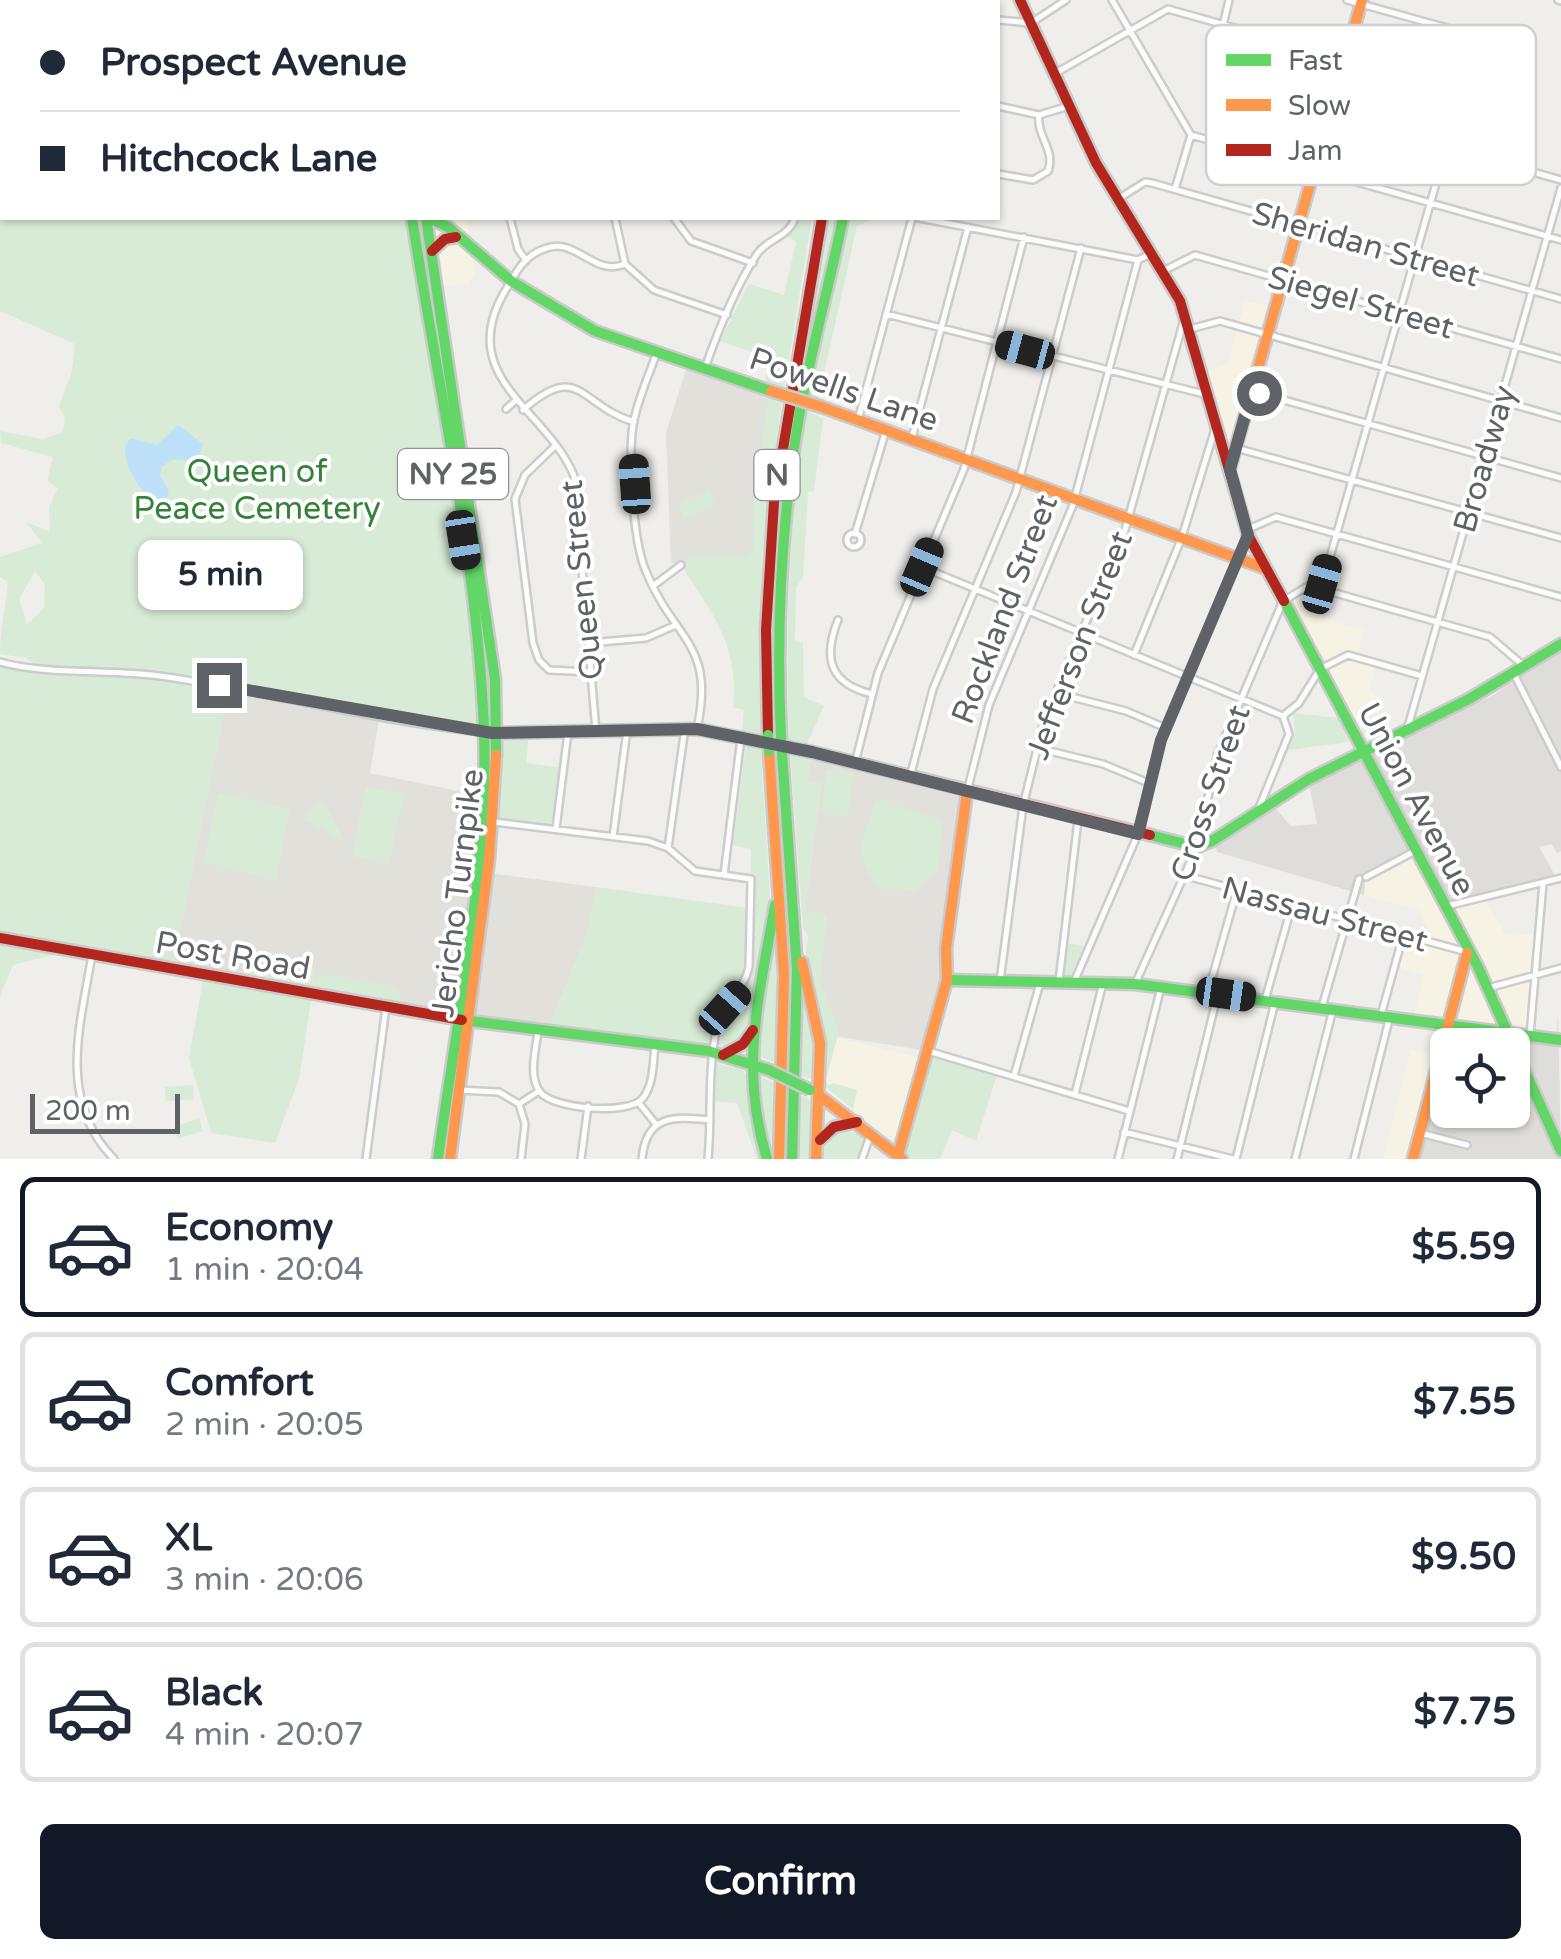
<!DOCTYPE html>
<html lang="en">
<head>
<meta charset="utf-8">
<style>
  body { margin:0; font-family:"Varela Round",sans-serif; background:#f6f6f7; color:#1f2937; height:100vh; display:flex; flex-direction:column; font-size:38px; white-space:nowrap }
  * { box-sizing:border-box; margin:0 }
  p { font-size:32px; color:#747a83 }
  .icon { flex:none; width:55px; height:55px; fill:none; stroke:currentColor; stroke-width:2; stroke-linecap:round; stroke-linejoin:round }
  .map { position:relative; height:1159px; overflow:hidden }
  .side { display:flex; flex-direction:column; background:#fff; flex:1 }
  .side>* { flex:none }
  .guide { position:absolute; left:0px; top:0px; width:1000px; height:220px; box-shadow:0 2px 8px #0004; display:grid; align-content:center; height:220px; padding:0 40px; background:#fff }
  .controls { position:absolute; left:1430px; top:1028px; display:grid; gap:20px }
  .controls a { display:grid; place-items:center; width:100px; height:100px; border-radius:15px; background:#fff; box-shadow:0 2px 8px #0004; font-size:50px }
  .scale { position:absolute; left:30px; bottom:25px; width:150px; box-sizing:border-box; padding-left:10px; border:5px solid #5f6368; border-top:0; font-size:28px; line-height:35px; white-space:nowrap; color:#5f6368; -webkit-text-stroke:8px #fff; paint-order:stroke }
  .end { position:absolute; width:45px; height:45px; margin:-22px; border:12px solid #5f6368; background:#fff; box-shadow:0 0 0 5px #fff }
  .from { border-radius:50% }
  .bubble { position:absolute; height:70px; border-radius:15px; background:#fff; box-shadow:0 2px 8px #0004; font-size:32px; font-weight:800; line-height:70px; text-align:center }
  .car { position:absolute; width:30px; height:60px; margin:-30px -15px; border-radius:12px; box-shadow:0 0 8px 2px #0007; background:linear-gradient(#222 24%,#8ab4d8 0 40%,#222 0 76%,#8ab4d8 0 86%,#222 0) }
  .guide b { display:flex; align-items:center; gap:35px; height:95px; font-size:38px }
  .guide b+b { border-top:2px solid #e0e1e3 }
  .guide i { width:25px; height:25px; background:#1f2937 }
  ul { padding:18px 0 0; list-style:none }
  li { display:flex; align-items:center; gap:30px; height:140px; margin:0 20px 15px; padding:0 20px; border:5px solid #e0e1e3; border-radius:15px }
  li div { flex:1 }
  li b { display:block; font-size:38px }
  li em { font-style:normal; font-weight:800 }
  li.active { border-color:#111827 }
  li>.icon { width:90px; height:90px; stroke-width:1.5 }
  .primary-button { display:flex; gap:20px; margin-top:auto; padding:20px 40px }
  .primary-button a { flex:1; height:115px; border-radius:15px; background:#111827; color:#fff; font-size:40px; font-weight:800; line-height:115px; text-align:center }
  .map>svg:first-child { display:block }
  .commercial { fill:#f7f3e4 }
  .industrial { fill:#dfddda }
  .education { fill:#e2e0da }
  .green { fill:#d8ebd6; fill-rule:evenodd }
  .water { fill:#bfe0f9 }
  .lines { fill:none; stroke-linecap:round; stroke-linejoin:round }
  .street-casing { stroke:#cbcccc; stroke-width:10 }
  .fast-casing { stroke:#cacacb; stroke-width:15 }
  .slow-casing { stroke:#cacacb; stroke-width:15 }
  .jam-casing { stroke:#cacacb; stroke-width:15 }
  .street { stroke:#fdfcfc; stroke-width:5 }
  .fast { stroke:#63d668; stroke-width:10 }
  .slow { stroke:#ff974d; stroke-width:10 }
  .jam { stroke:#b3261e; stroke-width:10 }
  .fast-bridge-casing { stroke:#cacacb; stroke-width:15; stroke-linecap:butt }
  .slow-bridge-casing { stroke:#cacacb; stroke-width:15; stroke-linecap:butt }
  .fast-bridge { stroke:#63d668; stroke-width:10 }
  .slow-bridge { stroke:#ff974d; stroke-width:10 }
  .route { stroke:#5f6368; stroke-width:12 }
  .labels { text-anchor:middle; stroke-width:8; stroke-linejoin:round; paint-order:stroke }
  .shield { fill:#fff; stroke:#8f9295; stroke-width:2.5 }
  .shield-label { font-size:30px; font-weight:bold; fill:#5f6368 }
  .street-label { font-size:32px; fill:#5f6368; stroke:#fff }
  .park-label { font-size:32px; fill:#348238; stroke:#fff }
  .key { fill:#fff; stroke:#cfd0d2; stroke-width:2.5 }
  .key-label { font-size:28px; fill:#5f6368 }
</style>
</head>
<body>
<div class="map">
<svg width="1561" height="1159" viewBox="0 0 1561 1159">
  <rect width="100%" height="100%" fill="#efeeea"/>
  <path class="commercial" d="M426,218H466L476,274L468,284L439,286Z
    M1245,301L1267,305L1228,449L1206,371L1227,365Z
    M1308,591L1324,619L1364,631L1357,654L1375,670L1369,691L1378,695L1385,709L1354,724L1286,602Z
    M1417,850L1484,897L1505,934L1539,935L1530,1035L1413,1019L1424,975L1395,966L1403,936L1436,943L1418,910L1364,895L1366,877Z
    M834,1037L921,1058L896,1143L823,1086Z
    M1411,1050L1434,1056L1408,1159H1383Z"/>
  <path class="industrial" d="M1561,650V851L1557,853L1552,844L1539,847L1557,879L1446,907L1417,850L1366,876L1364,895L1217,852L1215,842L1271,803L1291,826L1317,824L1308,779L1372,747L1492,696Z
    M1558,1011L1561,1159H1420L1447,1049L1448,1110H1512V1045H1448L1451,1033L1512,1037L1517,1046L1530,1035L1556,1038Z"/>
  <path class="education" d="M688,363L771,391L753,503V556L687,557V563H671L666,433Z
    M229,687L380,715L370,773L483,796L457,1020L172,970Z
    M812,752L967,792L946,948L947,980L928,1051L834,1036L818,1002L805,911L821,784L807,781Z
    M488,873L596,887L588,932L547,1032L467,1021Z"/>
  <path class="green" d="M0,119L2,218H412L475,619L484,732L229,687L172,970L69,951L13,965L0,996V662L40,667L26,658L0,654C0,629 6,607 8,582L0,577V557L42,543L26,522L50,532L49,507L58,488L47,481L53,457L1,443L0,431L43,439L63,432L65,418L59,406L72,371L75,344L0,311ZM35,571L45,585L44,608L27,625L19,599Z
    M798,218H812L784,389L765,383L769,358L720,341L749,284L784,295L796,242L788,236Z
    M827,218H836L835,226L805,354Z
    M850,218H874L857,226L818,400L809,397Z
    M766,396L782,401L762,558L760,735L742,732L744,710L733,707C739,646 714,616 683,568L687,557L743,556L753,551V503L768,401L762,397Z
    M807,410L823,419L814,491L808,492L803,578L796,587L795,641L803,643L804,697L824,706L806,746L789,740C785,628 788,521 807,410Z
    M709,491L715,506L684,518L678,504Z
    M1293,713L1338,718L1349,742L1288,750L1295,733Z
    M529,733L526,763L564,768L556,829L494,822L498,734Z
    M746,745L761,748L771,916L749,1029C742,1042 731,1047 717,1045L721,1022L751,972V849L733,845Z
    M790,753L811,759L807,781L821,784L805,911L827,916L820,981L839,1031L826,1080L828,1086L833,1083L857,1090L853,1109L823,1085L805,961L808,936L803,927Z
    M826,769L853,772L848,816L822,813Z
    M366,786L404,794L389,864L355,857L352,853Z
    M218,793L290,808L276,881L204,862Z
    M322,799L345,842L303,819Z
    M883,799L942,822L938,869L915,891L883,890C851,857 862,841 875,802Z
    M596,887L748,908L746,980L718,1024L713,1052L547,1032L588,932Z
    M772,940L776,941V1063L757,1055L755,1039Z
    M1065,943L1084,946L1070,978L1061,979Z
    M288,961L316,965L314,979L324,974L393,987L401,993L399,1010L312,995L299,1079L275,1143L211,1133L189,1058L204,975L248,983L252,969L281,973L283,962Z
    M803,987L818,1049L814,1080L802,1076Z
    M932,1056L997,1075L976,1141L952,1130L940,1159H910L902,1153Z
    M715,1063L742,1070L748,1077L763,1159H757L737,1103L712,1101Z
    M760,1076L775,1083L772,1159L754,1112Z
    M193,1085L194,1099L166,1101L165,1087Z
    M801,1095L814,1102L813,1159H797Z
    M199,1118L203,1131L177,1139L175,1127Z
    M844,1128L865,1138L857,1159H819L827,1133Z"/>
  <path class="water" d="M178,425L203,444L197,461L174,459L162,466L160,476L169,490L164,508C144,500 123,467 125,446L131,438L157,445Z"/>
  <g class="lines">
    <g class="street-casing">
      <path id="street" d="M457,0L458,2
        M516,0V2
        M574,0L575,2
        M684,0L686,2
        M756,0L757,2
        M917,0L918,2
        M980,0L981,2
        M1112,0L1191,135
        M1229,0L1210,80L1561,180
        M1347,0L1465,33
        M1558,0L1561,1
        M998,20L1031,23L1066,0
        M1054,74L1168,9L1451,89
        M998,106L1039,115L1069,106
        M1191,135L1561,240
        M998,174L1033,180L1048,171C1056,150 1036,136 1039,115
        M1175,189L1191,135
        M1118,199L1145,182L1152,183L1561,299
        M510,218L518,249L525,259
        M615,218L625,264
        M674,218L691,241L753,263
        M919,218L1138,260L1152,253
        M625,264L654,290L727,315
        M1165,270L1195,255L1561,359
        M886,314L1208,395
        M1190,329L1220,321L1561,418
        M657,352C649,375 637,401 633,425C628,458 633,539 645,569C673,641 716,641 697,729
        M705,368C718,331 735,288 757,254C768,238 788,238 795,218
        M1252,391L1561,478
        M506,409L515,401
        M523,410C580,360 579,405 634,422
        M858,420L912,218
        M912,438L968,227
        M554,447L525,475L515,499L533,643L539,660L549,670L591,672
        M1236,448L1561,538
        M1246,530L1276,517L1561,597
        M847 540a7 7 0 1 1 14 0a7 7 0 1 1-14 0Z
        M855,534L886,430
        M922,567L1283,716
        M653,586L681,565
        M1321,589L1446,148
        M838,620C822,660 831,684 872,694
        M589,643L646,638L676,625
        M1134,655L1182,537L1215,429
        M0,662C49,676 114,668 167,677C275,693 383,723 492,733
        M1515,676L1561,767
        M1056,693L1126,711L1166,728
        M1283,716L1299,703L1320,669L1348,655L1422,676
        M1407,730L1561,188
        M596,731L574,476C547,409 454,378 505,291C516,272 525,254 547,248C577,238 594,277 625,264
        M1037,748L1103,764L1151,784
        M855,763L878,673L964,469L1024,237
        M910,777L933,689L1016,492L1081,248
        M967,792L989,705L1073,505L1138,260
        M1257,813L1289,734L1283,716
        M494,822L648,841L668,848L695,871L751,879L749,967C744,991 723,1003 717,1027C707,1071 712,1115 708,1159
        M556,829L568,732
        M613,837L627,730
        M668,848L685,728
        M724,875L741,738
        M1183,875L1467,952
        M1366,877L1417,850
        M1447,906L1561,878
        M92,955C80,1026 57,1101 114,1159
        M1000,981L1023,806L1044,721L1125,530L1185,316
        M1059,981L1078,820
        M1074,982L1141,827L1161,740L1248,535
        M1135,984L1197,847L1217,756L1283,601L1308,586L1321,589L1490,637L1525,667
        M1488,988L1561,968
        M1208,992L1237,890
        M1265,1000L1292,905
        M1322,1007L1359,879
        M1381,1015L1403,936
        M538,1031C536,1049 528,1076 540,1092C553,1109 629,1116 643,1098C654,1084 653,1062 655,1045
        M1530,1035L1543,883
        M928,1051L1129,1111
        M1014,1076L1040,983
        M458,1090L499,1092L519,1104L525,1124L521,1159
        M1075,1094L1103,983
        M639,1103L655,1123
        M519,1104L539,1091
        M1124,1132L1233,1159
        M1420,1133L1467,1145
        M366,1159L386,1007
        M581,1159L588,1106
        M642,1159C646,1115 673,1116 710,1120
        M862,1159L870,1136
        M1118,1159L1161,987
        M1177,1159L1218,993
        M1236,1159L1275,1002
        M1295,1159L1333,1009
        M1354,1159L1390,1016"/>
    </g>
    <g class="fast-casing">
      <path id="fast" d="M783,0L784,2
        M802,0V2
        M0,119L2,121
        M412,218C438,387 477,558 484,729C489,863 456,1025 438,1159
        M426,218L495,679L496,755
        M429,218L448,227L511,281L595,331L771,391
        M1284,601L1478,967L1561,1151
        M781,738C776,629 781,519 800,411C812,346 830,283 843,218
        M782,753L797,970L792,1159
        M1150,835L1197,847L1212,841L1309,779L1469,699L1561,644
        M947,980L1135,984L1561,1040
        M462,1020L708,1051L769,1070
        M767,1159C739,1067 759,997 775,905"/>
    </g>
    <g class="slow-casing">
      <path id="slow" d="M364,0V2
        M379,0V2
        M827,0L828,2
        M822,407L1264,568
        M1230,468L1362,0
        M769,751L784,975L779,1159
        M802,962L820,1043L816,1159
        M820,1096L902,1159
        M898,1155L947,980L946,948L967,792
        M450,1159L489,860L496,755
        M1413,1159L1467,953"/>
    </g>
    <g class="jam-casing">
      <path id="jam" d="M1020,0L1096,163L1180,301L1248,535L1284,601
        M432,251L445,239L456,237
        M492,733L697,729L812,752L1150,835
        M768,735L766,630L774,502L822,218
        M0,938L462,1020
        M723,1055L743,1044L753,1030
        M820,1140L834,1127L857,1122"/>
    </g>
    <use href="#street" class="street"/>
    <use href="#fast" class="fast"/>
    <use href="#slow" class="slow"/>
    <use href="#jam" class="jam"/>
    <g class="fast-bridge-casing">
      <path id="fast-bridge" d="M768,735L769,751
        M781,738L782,753
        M769,1070L810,1090"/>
    </g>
    <g class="slow-bridge-casing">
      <path id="slow-bridge" d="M771,391L822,407"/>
    </g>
    <use href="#fast-bridge" class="fast-bridge"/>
    <use href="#slow-bridge" class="slow-bridge"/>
  </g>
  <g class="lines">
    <path class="route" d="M219,685L492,733L697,729L812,752L1138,834L1161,740L1248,535L1230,469L1252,391L1259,393"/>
  </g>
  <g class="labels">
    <g class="shield">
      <rect x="398" y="449" width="110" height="50" rx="8"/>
      <rect x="754.5" y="450" width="45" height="50" rx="8"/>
    </g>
    <g class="shield-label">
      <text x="453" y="484">NY 25</text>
      <text x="777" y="485">N</text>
    </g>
    <g class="street-label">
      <text transform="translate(1366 244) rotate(16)" y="11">Sheridan Street</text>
      <text transform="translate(1361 302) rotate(16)" y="11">Siegel Street</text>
      <text transform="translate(844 389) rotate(19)" y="11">Powells Lane</text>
      <text transform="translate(1484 459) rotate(-74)" y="11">Broadway</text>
      <text transform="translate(581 580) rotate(-96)" y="11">Queen Street</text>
      <text transform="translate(1004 609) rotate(-69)" y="11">Rockland Street</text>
      <text transform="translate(1079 645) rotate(-69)" y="11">Jefferson Street</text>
      <text transform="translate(1210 793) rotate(-71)" y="11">Cross Street</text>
      <text transform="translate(1417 799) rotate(62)" y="11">Union Avenue</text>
      <text transform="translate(457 893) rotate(-83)" y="11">Jericho Turnpike</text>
      <text transform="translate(1325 914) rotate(15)" y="11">Nassau Street</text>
      <text transform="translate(233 955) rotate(10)" y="11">Post Road</text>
    </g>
    <g class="park-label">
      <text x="257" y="482">Queen of<tspan x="257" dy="37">Peace Cemetery</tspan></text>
    </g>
  </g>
  <rect x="1206" y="25" width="330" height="160" rx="15" class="key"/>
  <rect x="1226" y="54" width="45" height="12" fill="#63d668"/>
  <rect x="1226" y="99" width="45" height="12" fill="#ff974d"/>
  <rect x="1226" y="144" width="45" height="12" fill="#b3261e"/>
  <g class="key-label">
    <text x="1288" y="70">Fast</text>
    <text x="1288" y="115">Slow</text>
    <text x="1288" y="160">Jam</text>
  </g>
</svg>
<div class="controls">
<a><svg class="icon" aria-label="locate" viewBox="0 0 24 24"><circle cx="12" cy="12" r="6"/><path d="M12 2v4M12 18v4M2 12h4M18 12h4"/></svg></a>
</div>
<div class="scale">200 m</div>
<i class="end from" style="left:1259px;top:393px"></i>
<i class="end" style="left:219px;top:685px"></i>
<div class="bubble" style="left:138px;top:540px;width:165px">5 min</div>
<i class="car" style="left:1025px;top:350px;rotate:285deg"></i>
<i class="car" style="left:635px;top:484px;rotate:356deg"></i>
<i class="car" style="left:463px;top:540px;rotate:171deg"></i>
<i class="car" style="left:922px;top:567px;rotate:23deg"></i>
<i class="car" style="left:1322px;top:584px;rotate:16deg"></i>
<i class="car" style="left:1226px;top:994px;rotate:98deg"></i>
<i class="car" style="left:725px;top:1008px;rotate:42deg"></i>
<div class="guide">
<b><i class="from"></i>Prospect Avenue</b>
<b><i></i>Hitchcock Lane</b>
</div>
</div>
<section class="side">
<ul>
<li class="active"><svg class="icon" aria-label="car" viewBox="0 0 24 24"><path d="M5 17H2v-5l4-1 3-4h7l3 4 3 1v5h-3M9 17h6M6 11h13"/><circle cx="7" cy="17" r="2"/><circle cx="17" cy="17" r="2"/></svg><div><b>Economy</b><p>1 min · 20:04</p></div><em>$5.59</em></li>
<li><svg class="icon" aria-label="car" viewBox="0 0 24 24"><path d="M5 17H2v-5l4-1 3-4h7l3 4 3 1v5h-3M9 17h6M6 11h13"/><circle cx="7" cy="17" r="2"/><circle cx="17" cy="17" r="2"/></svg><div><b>Comfort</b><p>2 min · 20:05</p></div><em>$7.55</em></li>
<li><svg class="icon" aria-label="car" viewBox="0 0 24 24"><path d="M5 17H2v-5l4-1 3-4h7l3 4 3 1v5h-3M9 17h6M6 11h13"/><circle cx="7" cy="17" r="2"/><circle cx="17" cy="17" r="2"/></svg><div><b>XL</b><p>3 min · 20:06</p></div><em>$9.50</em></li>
<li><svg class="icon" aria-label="car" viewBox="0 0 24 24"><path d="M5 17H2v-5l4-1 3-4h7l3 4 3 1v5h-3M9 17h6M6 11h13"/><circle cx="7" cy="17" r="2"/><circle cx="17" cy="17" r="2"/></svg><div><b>Black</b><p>4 min · 20:07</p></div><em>$7.75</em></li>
</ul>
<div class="primary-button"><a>Confirm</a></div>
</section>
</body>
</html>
